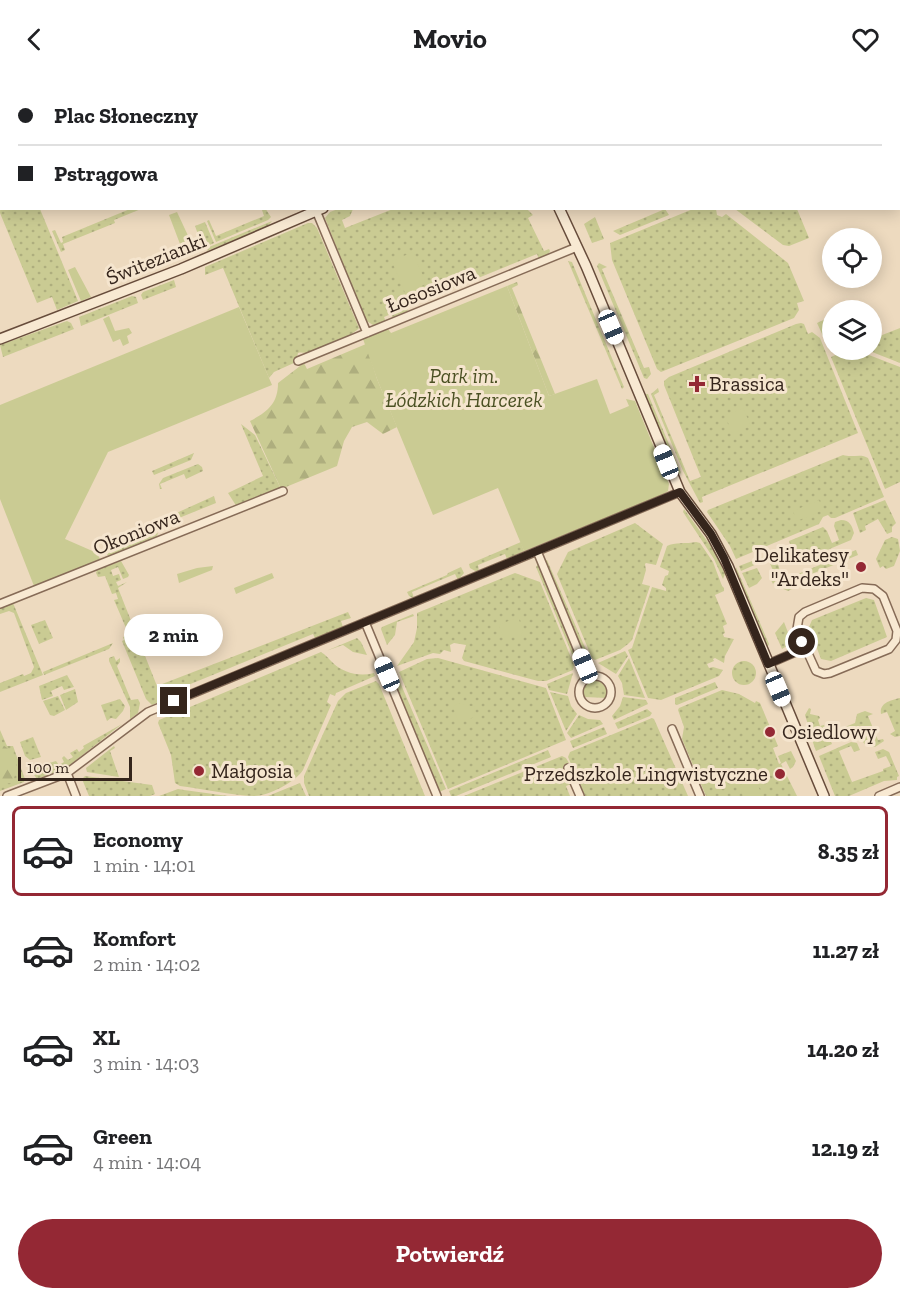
<!DOCTYPE html>
<html lang="pl">
<head>
<meta charset="utf-8">
<style>
  body { margin:0; font-family:"Zilla Slab",serif; background:#f6f6f6; color:#202124; height:100vh; display:flex; flex-direction:column; font-size:22px; white-space:nowrap }
  * { box-sizing:border-box; margin:0 }
  p { font-size:20px; color:#757577 }
  .icon { flex:none; width:33px; height:33px; fill:none; stroke:currentColor; stroke-width:2; stroke-linecap:round; stroke-linejoin:round }
  .map { position:relative; height:718px; overflow:hidden }
  .panel { display:flex; flex-direction:column; background:#fff; flex:1 }
  .panel>* { flex:none }
  .guide { position:absolute; left:0px; top:0px; width:900px; height:132px; box-shadow:0 3px 15px #0003; display:grid; align-content:center; height:132px; padding:0 18px; background:#fff }
  .tools { position:absolute; left:822px; top:150px; display:grid; gap:12px }
  .tools a { display:grid; place-items:center; width:60px; height:60px; border-radius:50%; background:#fff; box-shadow:0 3px 15px #0003; font-size:30px }
  .scale { position:absolute; left:18px; bottom:15px; width:114px; box-sizing:border-box; padding-left:6px; border:3px solid #35251c; border-top:0; font-size:16px; line-height:21px; white-space:nowrap; color:#35251c; -webkit-text-stroke:4px #f5e5ce; paint-order:stroke }
  .end { position:absolute; width:27px; height:27px; margin:-14px; border:8px solid #35251c; background:#fff; box-shadow:0 0 0 3px #fff }
  .from { border-radius:50% }
  .bubble { position:absolute; height:42px; border-radius:21px; background:#fff; box-shadow:0 3px 15px #0003; font-size:20px; font-weight:800; line-height:42px; text-align:center }
  .car { position:absolute; width:18px; height:36px; margin:-18px -9px; border-radius:8px; box-shadow:0 0 4px 2px #0007; background:linear-gradient(#fff 24%,#345 0 40%,#fff 0 76%,#345 0 86%,#fff 0) }
  .guide b { display:flex; align-items:center; gap:21px; height:57px; font-size:22px }
  .guide b+b { border-top:2px solid #e0e0e0 }
  .guide i { width:15px; height:15px; background:#202124 }
  ul { padding:10px 0 0; list-style:none }
  li { display:flex; align-items:center; gap:18px; height:90px; margin:0 12px 9px; padding:0 6px; border:3px solid transparent; border-radius:9px }
  li div { flex:1 }
  li b { display:block; font-size:22px }
  li em { font-style:normal; font-weight:800 }
  li.selected { border-color:#942834 }
  li>.icon { width:54px; height:54px; stroke-width:1.5 }
  .primary-button { display:flex; gap:12px; margin-top:auto; padding:12px 18px }
  .primary-button a { flex:1; height:69px; border-radius:36px; background:#942834; color:#fff; font-size:24px; font-weight:800; line-height:69px; text-align:center }
  header { display:flex; justify-content:space-between; align-items:center; height:78px; padding:0 18px; background:#fff; font-size:27px; font-weight:800 }
  .map>svg:first-child { display:block }
  .grass { fill:url(#grass-dots) }
  .forest { fill:url(#forest-firs) }
  .green { fill:#cacb93 }
  .lines { fill:none; stroke-linecap:round; stroke-linejoin:round }
  .street-casing { stroke:#866b57; stroke-width:10 }
  .secondary-casing { stroke:#674c3b; stroke-width:12 }
  .street { stroke:#f8e9d2; stroke-width:7 }
  .secondary { stroke:#f8e9d2; stroke-width:9 }
  .route { stroke:#35251c; stroke-width:8 }
  .poi-dot { fill:#942834; stroke:#f5e5ce; stroke-width:2 }
  .labels { text-anchor:middle; stroke-width:6; stroke-linejoin:round; paint-order:stroke }
  .street-label { font-size:21px; fill:#35251c; stroke:#f5e5ce }
  .park-label { font-size:21px; font-style:italic; fill:#4b5123; stroke:#f5e5ce }
  .poi-label { font-size:21px; fill:#35251c; stroke:#f5e5ce; text-anchor:start }
</style>
</head>
<body>
<header><svg class="icon" aria-label="back" viewBox="0 0 24 24"><path d="M15 5l-7 7 7 7"/></svg>Movio<svg class="icon" aria-label="heart" viewBox="0 0 24 24"><path d="M12 20l-8-8c-3-5 5-10 8-4 3-6 11-1 8 4z"/></svg></header>
<div class="map">
<svg width="900" height="718" viewBox="0 0 900 718">
  <defs>
    <pattern id="grass-dots" width="8" height="8" patternUnits="userSpaceOnUse" patternTransform="scale(1.5)"><rect width="8" height="8" fill="#cacb93"/><path d="M2 2h.1M6 6h.1" fill="none" stroke="#aeae7e" stroke-width="1.8" stroke-linecap="round"/></pattern>
    <pattern id="forest-firs" width="22" height="20" patternUnits="userSpaceOnUse" patternTransform="scale(1.5)"><rect width="22" height="20" fill="#cacb93"/><path d="M5 1l3.5 6h-7zM16 11l3.5 6h-7z" fill="#aeae7e"/></pattern>
  </defs>
  <rect width="100%" height="100%" fill="#eddabf"/>
  <path class="grass" d="M652,0H843L845,1L649,2Z
    M1,104L2,130L40,131L78,223L57,232L52,219L37,225L0,135Z
    M265,130L271,139L268,142L216,164L207,143L209,142L216,158L264,138L262,132Z
    M130,131H141L114,142L115,145L63,166L65,172L61,174L52,153L55,152L61,165L63,164L62,159Z
    M338,131H353L350,138L342,142L345,150L393,131H527L533,137L528,140L544,173L549,171L550,173L548,177L539,181L537,176L407,229L408,234L393,241L391,236L384,239L386,244L373,247L365,242L325,140L330,134Z
    M665,131L669,137L620,157L613,153Z
    M693,131H716L717,137L722,139L726,136L788,185L804,223L797,225L799,232L794,240L661,294L657,291L612,182L610,165Z
    M735,131H797L809,160L789,168L783,167Z
    M595,139L604,161L592,165L584,146Z
    M272,143L267,149L207,173L209,169Z
    M205,144L214,165L203,170L195,148Z
    M308,145H312L317,150L359,250C355,256 314,276 307,275C304,275 301,274 298,275L296,284L274,294L269,300L223,190L205,197V189Z
    M568,183L572,184L624,309L622,311Z
    M599,185L607,189L602,191L644,290L649,289L651,296L647,301L644,300L597,188Z
    M174,202L176,209L143,222L141,217L143,214Z
    M132,218L136,219L138,225L81,248L79,239Z
    M832,238V272H837L833,273L829,271L817,245Z
    M67,243L71,245L74,251L3,279L0,267Z
    M801,245L804,246L808,256L812,254L820,260L858,355L702,419L703,424L700,425L683,393L651,316L658,310L659,314L654,317L690,403L701,399L664,307V303L669,299L796,246Z
    M900,250V285L867,272H872V261Z
    M847,272H856L900,289V404L885,411L831,279Z
    M645,316H648L681,395L678,397Z
    M241,346L255,357L281,411L237,429L228,415L263,398Z
    M194,375L191,382L154,397L152,393Z
    M843,377C852,380 861,375 868,380L884,419L835,440H831L828,437L823,439L819,446L736,481L730,468L707,434L708,432Z
    M198,386L202,389L203,393L186,401L184,396L160,406L162,411H160L159,406L163,400Z
    M214,418L216,425L174,442L172,437Z
    M885,422L896,445L892,449V454L887,456L878,441L865,448L866,452L860,455L853,435Z
    M684,431L713,471L725,496L723,501L714,481L683,434Z
    M841,442C850,442 852,448 854,455L851,462L796,485L789,463L823,449L827,453L832,465L839,462L834,448L835,444Z
    M635,445L663,466L656,487L646,485L645,486L646,492L642,506L650,508L632,562L628,566L620,572L595,582L592,580L557,496L568,474Z
    M158,455L156,461L111,478L107,477L106,475Z
    M892,459L898,461L900,473L894,488L886,491L883,488L880,490L876,481L885,462Z
    M521,464L524,473L507,481L505,476L478,487L479,493L477,494L470,490L469,486Z
    M696,464L700,465L713,484L722,508L724,510V513L715,517L727,546L723,548L725,555L723,556L724,559L734,561L725,578L724,585L715,580L713,581L714,583L707,586L709,590L713,589L723,592L719,598L661,622L648,620L628,572L632,570L652,509L666,513V510L662,507L665,498L668,497L669,493L660,489L667,468C674,464 687,466 696,464Z
    M856,472L858,477L792,504L794,510L788,513L779,509L781,504L788,506L793,498Z
    M768,477C781,483 783,496 773,506L770,500L775,497L768,481L741,493L739,488Z
    M547,482L590,581L587,584L545,483Z
    M121,483L129,497L128,499L123,501L118,489L111,492L113,498L119,496L121,502L116,504L118,508L127,504L118,510L157,608L348,534L351,540L341,543L343,549L315,560L313,556L171,614L173,619L152,627L146,621L122,563L124,562L123,559L129,557L114,522L118,521L116,515L112,516L105,498L98,499L96,495L97,492Z
    M539,485L580,586V587L576,586L536,489Z
    M461,489L464,495L458,502L455,496L412,514L414,520L409,518L407,514L447,497L448,495Z
    M736,489L769,566L767,570L735,494Z
    M757,490L762,500L757,506L749,510L742,495Z
    M515,495L540,504L574,587L573,592L546,603H538L464,583L462,580L466,567L454,565L450,567L451,574L444,572L440,576L433,575L397,588L414,564L417,550V535Z
    M866,520L874,522L887,559L831,583L821,581L809,549L812,542Z
    M13,525L43,597L0,614V605L23,596L24,598L31,595L34,589L14,535L9,533L0,536V531Z
    M413,536L414,538L397,544L395,557L387,567L381,551L382,549Z
    M45,542L53,560L39,566L31,547Z
    M784,544L792,565L782,571L775,555Z
    M357,560L361,564L367,577L353,574L343,567L326,573Z
    M113,565L109,571L44,597L43,594Z
    M625,573L628,578L616,596L598,585Z
    M321,574C326,577 328,580 332,584C343,595 359,599 374,595L375,598L336,615L335,618L330,616L327,624L331,627L303,692C296,704 268,718 254,718C230,717 204,711 180,708L175,705L171,677L158,645L159,642Z
    M114,578L116,583L120,580V584L117,588L131,622L138,621L140,625L138,635L130,641V629L109,583V580Z
    M438,580L546,610L566,662L448,711L399,594L427,581Z
    M629,580L645,620L624,617L622,605L618,598Z
    M732 595a12 12 0 1 1 24 0a12 12 0 1 1-24 0Z
    M396,595L446,711L439,714L392,601V598Z
    M573,595L567,616L549,612L547,606Z
    M67,597L74,609L64,612L62,608L51,613L53,618L42,622L39,608Z
    M597,602L607,608V620L584,619L583,612L586,606Z
    M376,603L379,606L425,718H309L304,705V698L338,623L346,615Z
    M715,604L718,610L677,627L675,626V620Z
    M75,611L78,624L66,632L60,617Z
    M722,612L739,616L755,625L756,623L760,625L778,668L773,670L779,686L781,685L778,678L791,673L796,683L793,689L790,691L786,683L781,686L797,718H706L682,661L684,649L678,632L679,630Z
    M550,614L568,618L571,628L577,636L566,653Z
    M58,618L65,632L54,638L50,637L43,623Z
    M623,619L646,622L648,626L614,642L612,638L620,628Z
    M900,620V658L895,659L890,656L895,653L887,634L881,636C879,625 891,622 900,620Z
    M120,621L125,628L123,633L116,641L111,640L107,643L101,627Z
    M809,630L811,631L810,636L819,638L820,640L818,642L820,648L824,647L832,666L816,673C811,660 809,649 805,637Z
    M647,631L652,635L650,638L618,651L615,645Z
    M865,633L873,636L868,638L878,662L883,661L884,663L875,669L866,668L858,657L850,660L845,649L855,645L857,636Z
    M579,637L588,641L600,642L603,646L571,660L567,655Z
    M652,640L654,641L688,718H585L568,679L570,674Z
    M122,646L66,690L37,701L32,694L34,690L42,688L43,691L49,690V685L56,683L59,687L64,684L62,680L64,678L68,682L73,679L70,675L77,671L79,674L84,670L83,668Z
    M604,649L607,656L573,670L570,663Z
    M0,652L7,668H13L25,701L24,704L0,713Z
    M33,659L41,679L30,682L25,678L20,664Z
    M851,664L857,665L860,672L854,674L851,668L839,673L852,704L883,693V691L891,688L886,678L878,681L875,674L883,671L889,674L899,698L897,699V702L884,703L849,718H835L819,678Z
    M114,668L115,670L110,673L119,699L87,694L86,690Z
    M548,672L551,679L456,718H451L449,713Z
    M562,678L566,680L569,685L564,687V695L559,699L561,704L568,703L571,706L566,708L570,718H464Z
    M85,698L152,707L155,716L150,718H89L82,701Z
    M300,705L306,718H268Z
    M178,711L184,712L228,718H159Z"/>
  <path class="forest" d="M517,204L518,207L512,210L555,316L549,318L507,208Z
    M366,266L377,301L397,349L383,356L367,344L352,349L344,363L337,388L281,411L250,343C267,334 278,326 278,305L304,285L307,291Z
    M0,656L3,667C18,677 19,690 12,705L0,706Z"/>
  <path class="green" d="M177,134L191,164L180,166L169,137Z
    M413,174L426,206L405,215L392,183Z
    M75,189L91,219L81,223L68,192Z
    M507,208L549,318L597,301L610,336L629,328L626,321L635,323L669,406L668,413L662,417L524,473L498,410L433,437L377,301L363,261L388,251L391,255Z
    M239,229L272,307L108,374L65,461L97,475L100,481L34,508L0,421V327Z
    M109,238L115,253L129,250L132,255L127,258L129,265L123,268L120,261L113,264L103,241Z
    M743,330L751,348L732,355L725,337Z
    M819,422L823,432L797,443L793,433Z
    M213,488L212,492L179,505L177,496L197,490Z
    M272,495L274,500L236,516L234,510Z
    M518,539L523,552L521,558H504L500,553L499,547Z
    M458,625L475,629L474,639L459,645L453,629Z
    M755,703L760,712L759,718H743L740,708Z"/>
  <g class="lines">
    <g class="street-casing">
      <path id="street" d="M260,0L261,2
        M85,2L88,0
        M0,9L2,13
        M315,130L367,255
        M298,283L577,169
        M537,473L589,599
        M862,510L874,511L883,518L897,553L896,562L889,571L830,595L824,596L816,593L797,551L799,539L805,534Z
        M0,526L283,413
        M365,544L437,718
        M768,586L805,570
        M579 614a16 16 0 1 1 32 0a16 16 0 1 1-32 0Z
        M672,651L700,718
        M568,690L580,718
        M67,695L76,718
        M7,718L67,695L148,634L680,414
        M879,718L900,709"/>
    </g>
    <g class="secondary-casing">
      <path id="secondary" d="M857,0L859,2
        M626,2L629,0
        M898,36L900,37
        M559,130L586,188L680,414L711,456L728,488L824,718
        M0,261L181,191L323,130"/>
    </g>
    <use href="#street" class="street"/>
    <use href="#secondary" class="secondary"/>
  </g>
  <g class="lines">
    <path class="route" d="M174,623L680,414L711,456L724,480L768,586L805,570L802,564"/>
  </g>
  <g class="poi-dot">
    <path d="M694 297h6v6h6v6h-6v6h-6v-6h-6v-6h6z"/>
    <circle cx="861" cy="489" r="6"/>
    <circle cx="770" cy="654" r="6"/>
    <circle cx="199" cy="693" r="6"/>
    <circle cx="780" cy="696" r="6"/>
  </g>
  <g class="labels">
    <g class="street-label">
      <text transform="translate(156 181) rotate(-22)" y="7">Świtezianki</text>
      <text transform="translate(431 211) rotate(-22)" y="7">Łososiowa</text>
      <text transform="translate(136 454) rotate(-22)" y="7">Okoniowa</text>
    </g>
    <g class="park-label">
      <text x="464" y="305">Park im.<tspan x="464" dy="24">Łódzkich Harcerek</tspan></text>
    </g>
    <g class="poi-label">
      <text x="709" y="313">Brassica</text>
      <text x="849" y="484" text-anchor="end">Delikatesy<tspan x="849" dy="24">"Ardeks"</tspan></text>
      <text x="782" y="661">Osiedlowy</text>
      <text x="211" y="700">Małgosia</text>
      <text x="768" y="703" text-anchor="end">Przedszkole Lingwistyczne</text>
    </g>
  </g>
</svg>
<div class="tools">
<a><svg class="icon" aria-label="locate" viewBox="0 0 24 24"><circle cx="12" cy="12" r="6"/><path d="M12 2v4M12 18v4M2 12h4M18 12h4"/></svg></a>
<a><svg class="icon" aria-label="layers" viewBox="0 0 24 24"><path d="M12 4l9 5-9 5-9-5zM3 14l9 5 9-5"/></svg></a>
</div>
<div class="scale">100 m</div>
<i class="end from" style="left:802px;top:564px"></i>
<i class="end" style="left:174px;top:623px"></i>
<div class="bubble" style="left:124px;top:536px;width:99px">2 min</div>
<i class="car" style="left:611px;top:249px;rotate:157deg"></i>
<i class="car" style="left:666px;top:384px;rotate:338deg"></i>
<i class="car" style="left:585px;top:588px;rotate:337deg"></i>
<i class="car" style="left:387px;top:596px;rotate:337deg"></i>
<i class="car" style="left:778px;top:611px;rotate:157deg"></i>
<div class="guide">
<b><i class="from"></i>Plac Słoneczny</b>
<b><i></i>Pstrągowa</b>
</div>
</div>
<section class="panel">
<ul>
<li class="selected"><svg class="icon" aria-label="car" viewBox="0 0 24 24"><path d="M5 17H2v-5l4-1 3-4h7l3 4 3 1v5h-3M9 17h6M6 11h13"/><circle cx="7" cy="17" r="2"/><circle cx="17" cy="17" r="2"/></svg><div><b>Economy</b><p>1 min · 14:01</p></div><em>8.35 zł</em></li>
<li><svg class="icon" aria-label="car" viewBox="0 0 24 24"><path d="M5 17H2v-5l4-1 3-4h7l3 4 3 1v5h-3M9 17h6M6 11h13"/><circle cx="7" cy="17" r="2"/><circle cx="17" cy="17" r="2"/></svg><div><b>Komfort</b><p>2 min · 14:02</p></div><em>11.27 zł</em></li>
<li><svg class="icon" aria-label="car" viewBox="0 0 24 24"><path d="M5 17H2v-5l4-1 3-4h7l3 4 3 1v5h-3M9 17h6M6 11h13"/><circle cx="7" cy="17" r="2"/><circle cx="17" cy="17" r="2"/></svg><div><b>XL</b><p>3 min · 14:03</p></div><em>14.20 zł</em></li>
<li><svg class="icon" aria-label="car" viewBox="0 0 24 24"><path d="M5 17H2v-5l4-1 3-4h7l3 4 3 1v5h-3M9 17h6M6 11h13"/><circle cx="7" cy="17" r="2"/><circle cx="17" cy="17" r="2"/></svg><div><b>Green</b><p>4 min · 14:04</p></div><em>12.19 zł</em></li>
</ul>
<div class="primary-button"><a>Potwierdź</a></div>
</section>
</body>
</html>
